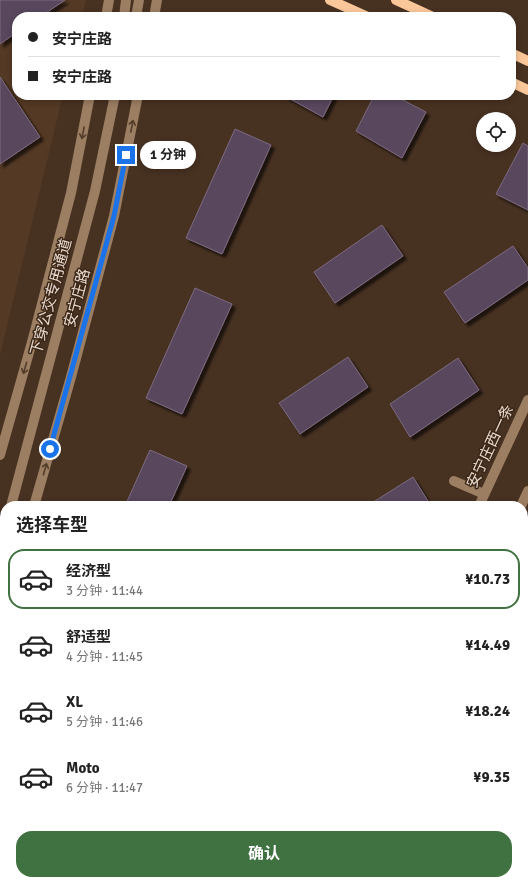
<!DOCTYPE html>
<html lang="zh">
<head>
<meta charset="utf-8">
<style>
  body { margin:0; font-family:Signika,"Noto Sans SC",sans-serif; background:#f6f6f6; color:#222; height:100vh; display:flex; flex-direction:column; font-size:15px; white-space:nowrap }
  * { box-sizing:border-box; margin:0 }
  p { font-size:13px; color:#767676 }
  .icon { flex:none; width:22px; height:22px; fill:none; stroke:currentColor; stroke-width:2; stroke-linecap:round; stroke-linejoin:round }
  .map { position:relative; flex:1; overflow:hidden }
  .drawer { position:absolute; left:0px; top:501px; width:528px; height:384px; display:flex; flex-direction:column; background:#fff; border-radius:16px 16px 0 0; box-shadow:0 2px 6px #0003 }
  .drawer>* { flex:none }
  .banner { position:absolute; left:12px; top:12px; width:504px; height:88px; border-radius:16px; box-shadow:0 2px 6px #0003; display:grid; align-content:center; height:88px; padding:0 16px; background:#fff }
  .tools { position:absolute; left:476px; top:112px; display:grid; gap:8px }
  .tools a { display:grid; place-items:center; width:40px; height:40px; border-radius:50%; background:#fff; box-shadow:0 2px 6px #0003; font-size:20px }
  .end { position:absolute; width:18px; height:18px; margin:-9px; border:5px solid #1a73e8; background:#fff; box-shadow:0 0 0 2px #fff }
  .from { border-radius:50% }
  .bubble { position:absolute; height:28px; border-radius:14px; background:#fff; box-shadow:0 2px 6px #0003; font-size:13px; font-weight:700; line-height:28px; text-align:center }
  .banner b { display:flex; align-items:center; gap:14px; height:38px; font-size:15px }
  .banner b+b { border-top:1px solid #e0e0e0 }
  .banner i { width:10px; height:10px; background:#222 }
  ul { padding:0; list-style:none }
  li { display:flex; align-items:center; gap:12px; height:60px; margin:0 8px 6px; padding:0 8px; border:2px solid transparent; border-radius:16px }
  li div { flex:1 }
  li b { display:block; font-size:15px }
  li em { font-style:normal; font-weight:700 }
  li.on { border-color:#407241 }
  li>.icon { width:36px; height:36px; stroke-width:1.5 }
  h2 { padding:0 16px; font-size:18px; line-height:48px }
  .primary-button { display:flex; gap:8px; margin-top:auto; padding:8px 16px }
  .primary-button a { flex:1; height:46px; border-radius:16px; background:#407241; color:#fff; font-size:16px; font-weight:700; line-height:46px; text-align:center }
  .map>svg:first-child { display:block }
  .built { fill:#543924 }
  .green { fill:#52694f }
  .building { fill:#59475d; stroke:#7d6a82; filter:url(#shadow) }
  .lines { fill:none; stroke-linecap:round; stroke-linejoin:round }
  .minor-tunnel { stroke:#5f4a3b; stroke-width:10; stroke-dasharray:10 5; stroke-linecap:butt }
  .minor { stroke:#9c7e62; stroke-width:10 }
  .major { stroke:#f9c799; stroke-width:10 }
  .oneway { stroke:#543d2a }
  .route { stroke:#1a73e8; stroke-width:5 }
  .labels { text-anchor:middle; stroke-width:3; stroke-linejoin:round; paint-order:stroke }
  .street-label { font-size:15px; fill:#e8dacf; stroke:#3c2717 }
</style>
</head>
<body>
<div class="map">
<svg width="528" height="885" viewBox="0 0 528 885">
  <defs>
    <filter id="shadow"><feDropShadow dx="3.5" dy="3.5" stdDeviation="1" flood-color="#0009"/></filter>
  </defs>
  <rect width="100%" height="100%" fill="#473121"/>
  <path class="built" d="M0,0H86L82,17H17V95H63L0,355Z
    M528,779V885H372L374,880H523V782Z"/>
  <path class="green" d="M528,786V885H450L446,880H523V789Z"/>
  <path class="building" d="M0,0H65L40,17H17V32L0,44Z
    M0,77L40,137L0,164Z
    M283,95H334L323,117Z
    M368,95H393L426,112L402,158L356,131L373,98Z
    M235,129L271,145L222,254L186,238Z
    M523,143L528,146V210L496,194Z
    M382,225L403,256L335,303L314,272Z
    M513,246L528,268V280L465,323L444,292Z
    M195,288L232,304L182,414L146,398Z
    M348,357L368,387L300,434L279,403Z
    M458,358L479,390L410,437L390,404Z
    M150,450L187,466L169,506H125Z
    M413,477L431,506H367Z
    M523,573L528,575V669L523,680Z
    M398,880H421L419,885H396Z
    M421,880H434L437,885H419Z"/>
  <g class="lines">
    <path class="minor-tunnel" d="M0,539L5,524"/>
    <path class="minor" d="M106,17L109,0
      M124,17L126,0
      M136,17L139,0
      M154,17L157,0
      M0,455L32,342L71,193L90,95
      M454,481L484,494
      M11,506L95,191L115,95
      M34,506L71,377L114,216L138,95
      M479,506L528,400
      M521,506L528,491
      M0,560L5,563
      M0,576L5,569
      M301,885L303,880
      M348,885L350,880"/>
    <path class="major" d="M330,0L368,17
      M396,0L433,17
      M511,53L528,61
      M511,82L528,90"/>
  </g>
  <defs><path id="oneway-shaft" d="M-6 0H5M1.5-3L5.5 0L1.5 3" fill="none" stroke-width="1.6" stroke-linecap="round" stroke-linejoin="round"/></defs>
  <g class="oneway">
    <use href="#oneway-shaft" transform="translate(132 126) rotate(-79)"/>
    <use href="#oneway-shaft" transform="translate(83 133) rotate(101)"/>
    <use href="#oneway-shaft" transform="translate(25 368) rotate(106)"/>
    <use href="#oneway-shaft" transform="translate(45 469) rotate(-74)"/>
  </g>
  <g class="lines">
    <path class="route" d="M50,449L114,216L126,155"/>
  </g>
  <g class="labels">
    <g class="street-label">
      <text transform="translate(51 297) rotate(-75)" y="5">下穿公交专用通道</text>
      <text transform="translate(77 298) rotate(-75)" y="5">安宁庄路</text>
      <text transform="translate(490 446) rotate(-65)" y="5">安宁庄西一条</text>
    </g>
  </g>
</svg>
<div class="tools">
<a><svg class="icon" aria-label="locate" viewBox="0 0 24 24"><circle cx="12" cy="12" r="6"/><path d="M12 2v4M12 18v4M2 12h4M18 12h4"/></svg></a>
</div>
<i class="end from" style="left:50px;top:449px"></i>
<i class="end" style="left:126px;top:155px"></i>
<div class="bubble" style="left:140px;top:141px;width:56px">1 分钟</div>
<div class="banner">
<b><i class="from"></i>安宁庄路</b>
<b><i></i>安宁庄路</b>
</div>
<section class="drawer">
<h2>选择车型</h2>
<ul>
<li class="on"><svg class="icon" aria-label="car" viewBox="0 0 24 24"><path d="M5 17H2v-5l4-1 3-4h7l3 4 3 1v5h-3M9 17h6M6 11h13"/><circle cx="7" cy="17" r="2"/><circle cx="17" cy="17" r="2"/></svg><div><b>经济型</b><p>3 分钟 · 11:44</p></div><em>¥10.73</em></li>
<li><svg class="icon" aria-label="car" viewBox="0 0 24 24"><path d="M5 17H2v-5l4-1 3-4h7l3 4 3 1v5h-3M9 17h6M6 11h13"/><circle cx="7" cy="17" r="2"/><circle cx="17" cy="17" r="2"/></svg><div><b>舒适型</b><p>4 分钟 · 11:45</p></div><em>¥14.49</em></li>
<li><svg class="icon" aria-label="car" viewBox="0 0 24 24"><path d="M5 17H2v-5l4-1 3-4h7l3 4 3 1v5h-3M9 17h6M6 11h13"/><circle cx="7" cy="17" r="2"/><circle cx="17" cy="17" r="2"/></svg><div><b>XL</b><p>5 分钟 · 11:46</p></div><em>¥18.24</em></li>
<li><svg class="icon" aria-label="car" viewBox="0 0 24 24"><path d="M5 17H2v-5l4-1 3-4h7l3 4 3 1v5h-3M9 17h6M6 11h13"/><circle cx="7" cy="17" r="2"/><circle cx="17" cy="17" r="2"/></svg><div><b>Moto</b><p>6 分钟 · 11:47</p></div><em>¥9.35</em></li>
</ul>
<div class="primary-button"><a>确认</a></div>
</section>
</div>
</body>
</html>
